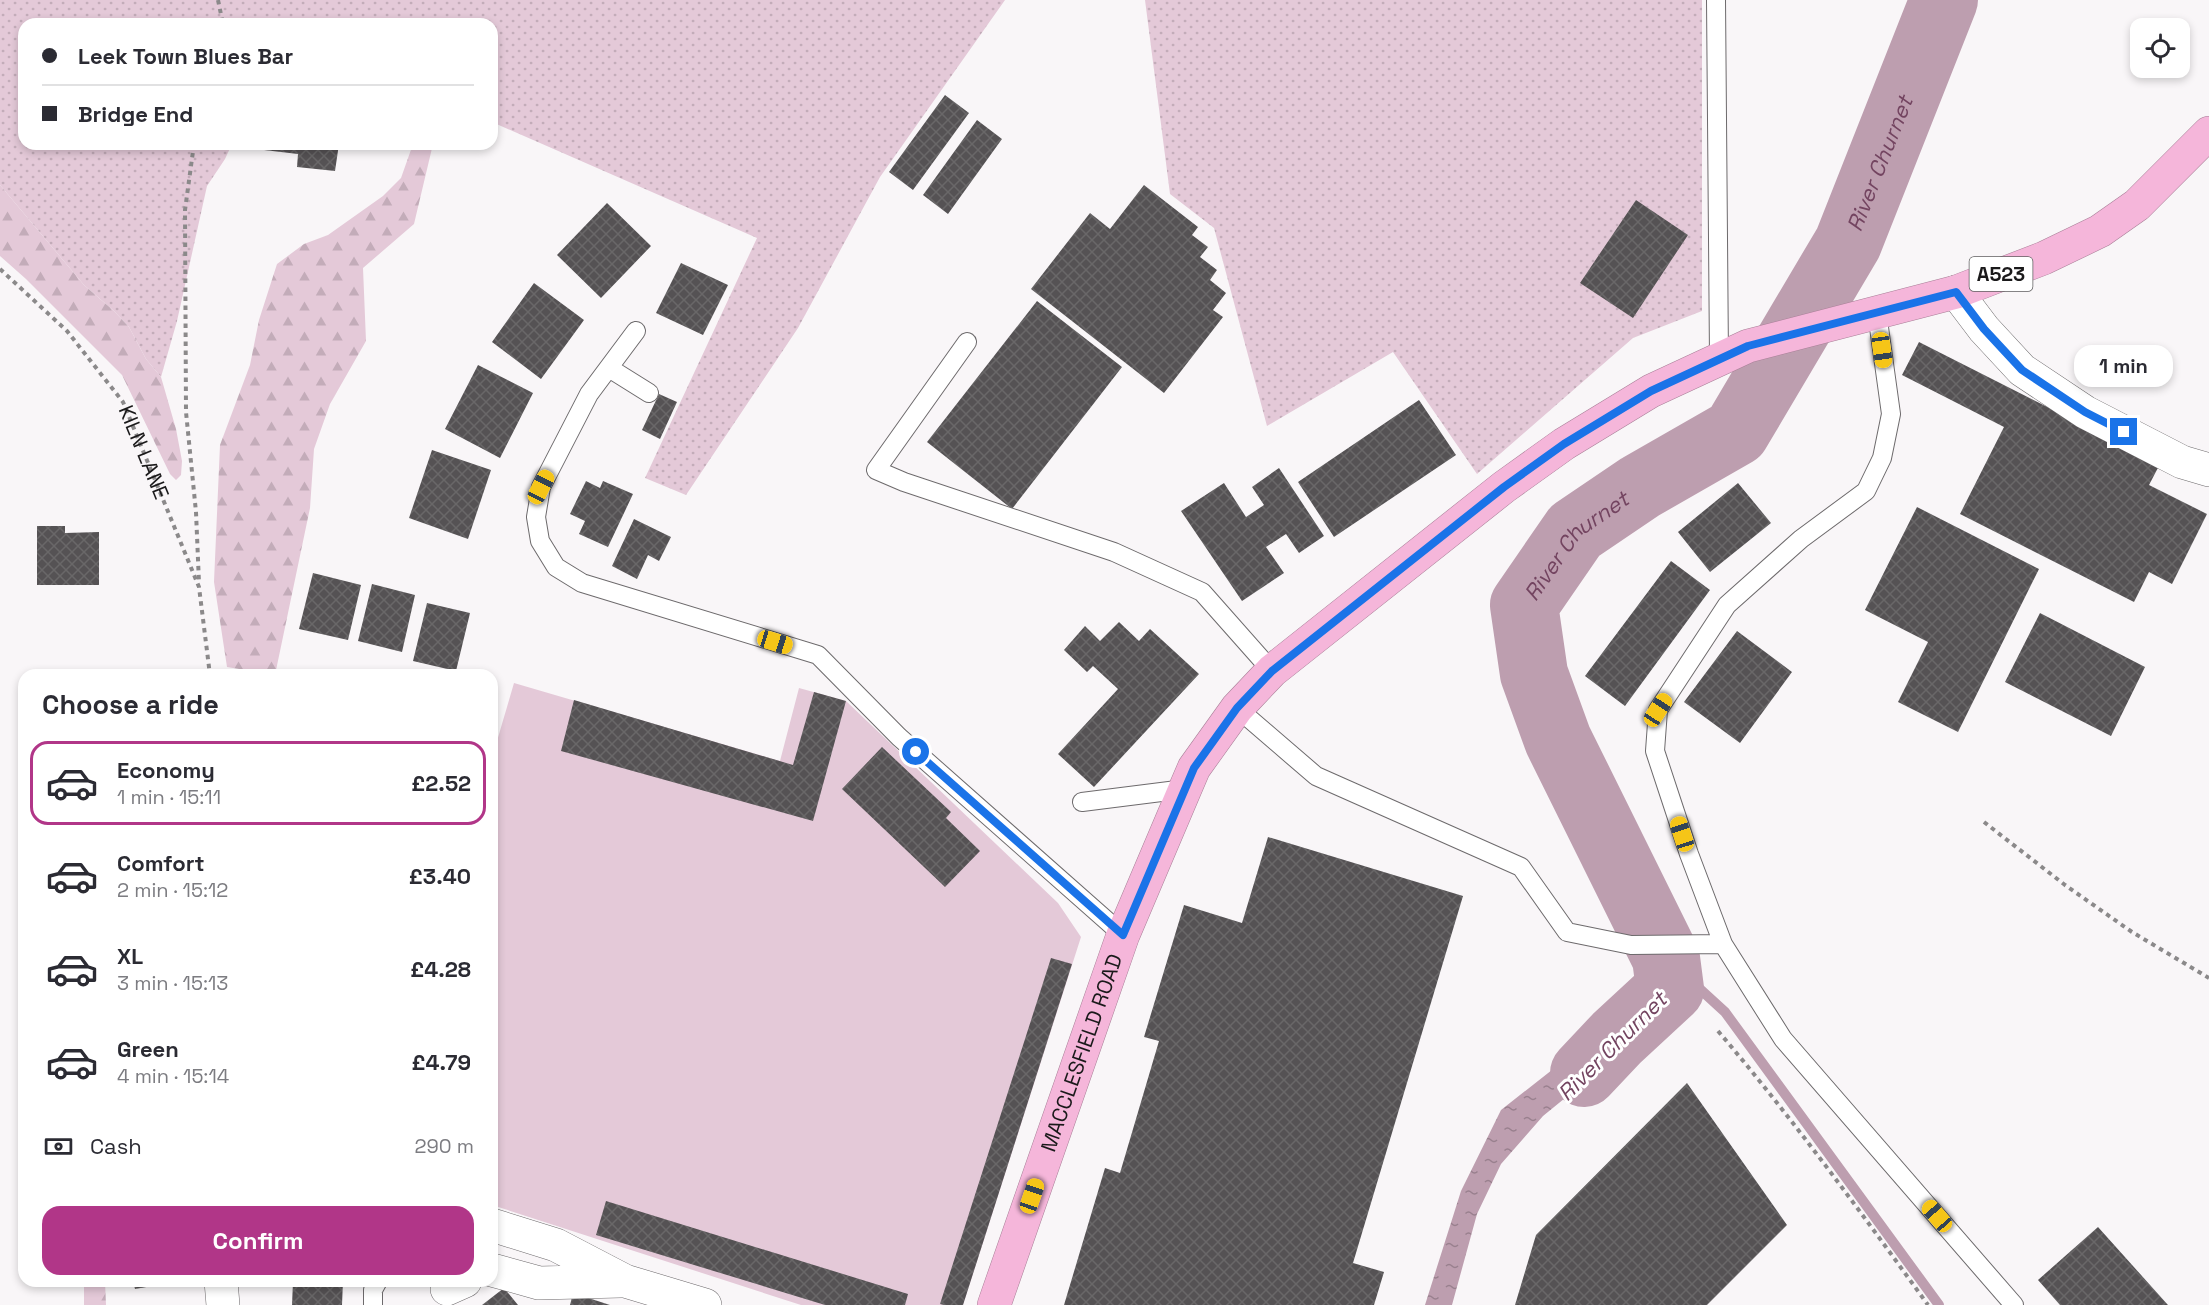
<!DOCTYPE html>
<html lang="en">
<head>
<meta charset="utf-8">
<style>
  body { margin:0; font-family:"Space Grotesk",sans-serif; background:#f2f2f3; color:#2b2b33; height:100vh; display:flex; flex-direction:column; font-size:22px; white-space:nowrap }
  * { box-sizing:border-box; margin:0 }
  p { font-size:20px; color:#7c7c81 }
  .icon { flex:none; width:33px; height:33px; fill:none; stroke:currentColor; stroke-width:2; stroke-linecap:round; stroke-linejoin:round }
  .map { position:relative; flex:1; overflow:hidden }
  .panel { position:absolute; left:18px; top:669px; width:480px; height:618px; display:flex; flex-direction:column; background:#fff; border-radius:18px; box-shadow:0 3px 9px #0003 }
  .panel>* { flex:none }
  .guide { position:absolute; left:18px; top:18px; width:480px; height:132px; border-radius:18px; box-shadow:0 3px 9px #0003; display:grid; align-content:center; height:132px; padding:0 24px; background:#fff }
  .controls { position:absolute; left:2130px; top:18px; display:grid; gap:12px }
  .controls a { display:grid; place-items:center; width:60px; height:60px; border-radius:12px; background:#fff; box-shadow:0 3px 9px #0003; font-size:30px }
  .end { position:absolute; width:27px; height:27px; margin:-14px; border:8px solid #1a73e8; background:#fff; box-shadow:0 0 0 3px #fff }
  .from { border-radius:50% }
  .bubble { position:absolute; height:42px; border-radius:18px; background:#fff; box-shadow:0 3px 9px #0003; font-size:20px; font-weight:700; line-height:42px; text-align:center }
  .car { position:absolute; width:18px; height:36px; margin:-18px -9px; border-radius:8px; box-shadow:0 0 4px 2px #0007; background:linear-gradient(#f5c518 24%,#345 0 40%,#f5c518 0 76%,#345 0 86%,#f5c518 0) }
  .guide b { display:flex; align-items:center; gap:21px; height:57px; font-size:22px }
  .guide b+b { border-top:2px solid #e1e1e2 }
  .guide i { width:15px; height:15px; background:#2b2b33 }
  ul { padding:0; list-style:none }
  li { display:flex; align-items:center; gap:18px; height:84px; margin:0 12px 9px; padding:0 12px; border:3px solid transparent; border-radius:18px }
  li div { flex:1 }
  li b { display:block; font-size:22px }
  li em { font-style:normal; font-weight:700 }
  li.active { border-color:#b13688 }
  li>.icon { width:54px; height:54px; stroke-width:1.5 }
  h2 { padding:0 24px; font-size:27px; line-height:72px }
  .pay { display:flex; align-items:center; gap:15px; height:66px; padding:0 24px; font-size:22px }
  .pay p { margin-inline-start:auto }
  .cta { display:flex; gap:12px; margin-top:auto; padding:12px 24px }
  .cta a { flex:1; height:69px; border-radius:18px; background:#b13688; color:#fff; font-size:24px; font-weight:700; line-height:69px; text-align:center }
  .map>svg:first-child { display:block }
  .green { fill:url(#green-dots) }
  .forest { fill:url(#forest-firs) }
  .pitch { fill:#e4c9d8 }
  .water { fill:url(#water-ripples) }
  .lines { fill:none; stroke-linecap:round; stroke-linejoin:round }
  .stream { stroke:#bd9eaf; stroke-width:10 }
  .river { stroke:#bd9eaf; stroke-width:68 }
  .building { fill:url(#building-cross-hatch) }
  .lane-casing { stroke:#6d6a6c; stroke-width:20 }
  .street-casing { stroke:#6d6a6c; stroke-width:34 }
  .highway-casing { stroke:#a87f97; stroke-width:34 }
  .path { stroke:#8b898a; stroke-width:4; stroke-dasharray:4.5 4.5; stroke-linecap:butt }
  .lane { stroke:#fff; stroke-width:18 }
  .street { stroke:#fff; stroke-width:33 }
  .highway { stroke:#f5b6da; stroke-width:33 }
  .route { stroke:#1a73e8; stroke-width:8 }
  .labels { text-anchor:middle; stroke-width:6; stroke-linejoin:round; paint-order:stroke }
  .shield { fill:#fff; stroke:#5f5e5f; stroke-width:1.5 }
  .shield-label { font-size:20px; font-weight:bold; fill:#1a191a }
  .street-label { font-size:21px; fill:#1a191a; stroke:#fff }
  .water-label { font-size:22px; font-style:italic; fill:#734460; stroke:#fff }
</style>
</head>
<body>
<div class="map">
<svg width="2209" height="1305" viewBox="0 0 2209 1305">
  <defs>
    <pattern id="green-dots" width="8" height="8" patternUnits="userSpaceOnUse" patternTransform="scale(1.5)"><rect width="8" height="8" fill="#e4c9d8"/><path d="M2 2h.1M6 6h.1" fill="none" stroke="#c3acb9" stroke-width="1.8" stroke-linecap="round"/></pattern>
    <pattern id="forest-firs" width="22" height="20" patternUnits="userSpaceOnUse" patternTransform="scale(1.5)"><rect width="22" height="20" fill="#e4c9d8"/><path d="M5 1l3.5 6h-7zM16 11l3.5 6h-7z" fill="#c3acb9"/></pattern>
    <pattern id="water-ripples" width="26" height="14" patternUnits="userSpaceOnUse" patternTransform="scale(1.5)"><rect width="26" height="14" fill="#bd9eaf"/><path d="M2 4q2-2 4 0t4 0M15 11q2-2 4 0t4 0" fill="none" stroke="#99808e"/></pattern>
    <pattern id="building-cross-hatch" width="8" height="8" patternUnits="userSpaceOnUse" patternTransform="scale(1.5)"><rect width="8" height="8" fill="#555254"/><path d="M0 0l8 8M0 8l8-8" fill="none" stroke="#696768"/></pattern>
  </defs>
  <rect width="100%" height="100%" fill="#f9f6f8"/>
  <path class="green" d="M0,0H1005L880,177L798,328L686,495L645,478L757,238L492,122V24H24V144H232L225,159L207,186L177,321L161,377L146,359L129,327L114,311L84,285L0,185Z
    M1145,0H1702V311L1633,338L1477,474L1393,352L1267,426L1214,228L1170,194Z"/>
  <path class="forest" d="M413,144H433L414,224L363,268L366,341L330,404L314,449L310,508L275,675L227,667L214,582L220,445L250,365L259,320L277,264L304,244L328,235L383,196L401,178Z
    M0,185L84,285L114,311L129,327L146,359L161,377L176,429L182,461L181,475L176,480L170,474L122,375L26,279L0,256Z
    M84,1281H105L106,1305H84Z"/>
  <path class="pitch" d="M514,683L780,761L799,688L846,701L1058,903L1081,937L963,1305H801L492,1205V758Z"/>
  <path class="water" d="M1632,1007L1667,1009L1640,1037L1543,1116L1501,1164L1477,1214L1452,1305H1425L1461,1191L1501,1110Z"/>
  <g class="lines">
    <path class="stream" d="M1666,958L1725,1012L1939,1305"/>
    <path class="river" id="s1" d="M1584,1073L1617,1038L1670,989L1666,958L1558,740L1534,674L1524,605L1575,531L1640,487L1736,432L1848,243L1944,0"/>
  </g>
  <path class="building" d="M945,95L969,113L913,190L889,172Z
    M977,120L1002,139L948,214L923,195Z
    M264,144H339L335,171L297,167L298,154L264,150Z
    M1144,185L1198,227L1192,235L1208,247L1200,257L1217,270L1210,280L1226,293L1213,310L1223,317L1164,393L1031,289L1090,213L1110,229Z
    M1636,200L1688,235L1633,318L1580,283Z
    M607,203L651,246L601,298L557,255Z
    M681,263L728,285L703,335L656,313Z
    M534,283L584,320L541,379L492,342Z
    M1037,301L1122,367L1012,509L927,442Z
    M1919,342L2160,464L2149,485L2207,514L2172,584L2149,572L2134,602L1960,514L2004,427L1902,375Z
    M478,365L533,393L500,458L445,429Z
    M659,394L677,402L660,439L642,430Z
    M1419,400L1456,455L1334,537L1298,482Z
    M432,450L491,470L468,539L409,518Z
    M1279,468L1324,536L1299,553L1286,534L1266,547L1284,573L1242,601L1181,511L1224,483L1246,517L1264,505L1252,487Z
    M586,481L600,488L603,481L633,494L608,547L579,534L585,521L570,514Z
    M1738,483L1771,523L1710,572L1678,532Z
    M1917,507L2039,569L1958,732L1898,702L1928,642L1865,610Z
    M634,519L671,537L659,561L648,555L637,579L612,566Z
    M37,526H65V533L99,532V585H37Z
    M1671,561L1710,590L1625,706L1585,676Z
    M313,573L361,585L348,640L299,629Z
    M372,584L415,595L402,652L358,641Z
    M427,603L470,613L456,671L413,661Z
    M2040,613L2145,667L2111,736L2005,682Z
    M1119,622L1139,641L1150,629L1199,674L1094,787L1058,754L1118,689L1093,666L1087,672L1064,650L1085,626L1100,641Z
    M1737,631L1792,672L1740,743L1684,702Z
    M814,692L846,701L813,821L561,751L574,700L793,765Z
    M882,747L951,812L946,818L980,851L945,887L842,789Z
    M1268,837L1463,896L1353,1263L1384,1272L1374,1305H1064L1105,1168L1120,1173L1159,1041L1144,1037L1184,905L1242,923Z
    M1051,958L1072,964L963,1305H944L940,1304Z
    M1687,1083L1787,1225L1707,1305H1515L1536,1235Z
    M606,1201L908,1294L905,1305H825L596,1235Z
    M2098,1227L2168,1305H2060L2038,1280Z
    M133,1281H175V1282L135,1289Z
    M293,1281H343L342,1305H292Z
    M504,1288L518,1305H482Z
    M573,1293L610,1305H570Z"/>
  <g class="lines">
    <g class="lane-casing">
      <path id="lane" d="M1716,0L1719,358
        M1877,313L1891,414L1882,458L1866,491L1801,539L1727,605L1658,710L1655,751L1689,854L1723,944L1783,1039L2014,1305
        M636,331L589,394L541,487L536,517L540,541L556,567L582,583L818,655L899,737L1123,935
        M967,342L876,470L904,482L1114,552L1202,592L1272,671
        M609,368L649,393
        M1237,708L1316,776L1521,867L1567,932L1631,945L1723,944
        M1082,802L1185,789
        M373,1305V1290L378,1281"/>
    </g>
    <g class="street-casing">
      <path id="street" d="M1956,292L1984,329L2022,370L2085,412L2182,462L2209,470
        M492,1225L556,1245L625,1281L705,1305
        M492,1270L539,1283L621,1281
        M221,1281L223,1305
        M447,1289L465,1281"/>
    </g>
    <g class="highway-casing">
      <g id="highway">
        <path id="s3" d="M994,1305L1123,935L1185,789L1194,768L1237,708L1272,671L1504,487L1564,444L1651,391L1748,346L1956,292L2044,258L2100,231L2137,205L2209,133"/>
      </g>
    </g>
    <g class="path">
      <path d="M218,0L223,24"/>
      <path d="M194,144L185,210L186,412L196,512L199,583"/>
      <path id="s2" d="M0,269L67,331L123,402L199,587L210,675"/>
      <path d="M1984,822L2065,885L2132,932L2209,978"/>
      <path d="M1718,1031C1793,1119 1860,1211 1928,1305"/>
    </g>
    <use href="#lane" class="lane"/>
    <use href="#street" class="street"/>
    <use href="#highway" class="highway"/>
  </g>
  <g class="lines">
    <path class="route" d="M916,752L1123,935L1194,768L1237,708L1272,671L1504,487L1564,444L1651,391L1748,346L1956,292L1984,329L2022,370L2085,412L2124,432"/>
  </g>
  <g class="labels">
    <rect class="shield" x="1969.5" y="257" width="63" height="34" rx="4.5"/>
    <g class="shield-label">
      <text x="2001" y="281">A523</text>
    </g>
    <g class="street-label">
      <text dy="7" stroke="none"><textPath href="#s2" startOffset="236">KILN LANE</textPath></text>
      <text dy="7" stroke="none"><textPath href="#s3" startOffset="267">MACCLESFIELD ROAD</textPath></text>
    </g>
    <g class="water-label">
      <text dy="8" stroke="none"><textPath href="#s1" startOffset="1119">River Churnet</textPath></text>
      <text dy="8" stroke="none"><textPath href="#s1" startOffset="615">River Churnet</textPath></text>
      <text transform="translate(1612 1046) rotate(-45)" y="8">River Churnet</text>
    </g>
  </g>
</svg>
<div class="controls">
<a><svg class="icon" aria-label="locate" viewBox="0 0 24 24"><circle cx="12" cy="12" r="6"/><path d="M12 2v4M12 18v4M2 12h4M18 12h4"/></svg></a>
</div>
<i class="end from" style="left:916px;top:752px"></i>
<i class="end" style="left:2124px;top:432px"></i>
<div class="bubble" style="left:2074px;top:345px;width:99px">1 min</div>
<i class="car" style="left:1882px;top:350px;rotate:172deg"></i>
<i class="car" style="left:541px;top:487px;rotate:27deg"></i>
<i class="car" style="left:775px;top:642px;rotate:107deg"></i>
<i class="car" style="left:1658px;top:710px;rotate:33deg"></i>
<i class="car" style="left:1682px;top:834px;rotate:342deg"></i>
<i class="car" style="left:1032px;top:1196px;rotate:19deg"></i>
<i class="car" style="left:1937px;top:1216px;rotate:319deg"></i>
<div class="guide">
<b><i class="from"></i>Leek Town Blues Bar</b>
<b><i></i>Bridge End</b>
</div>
<section class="panel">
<h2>Choose a ride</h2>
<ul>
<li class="active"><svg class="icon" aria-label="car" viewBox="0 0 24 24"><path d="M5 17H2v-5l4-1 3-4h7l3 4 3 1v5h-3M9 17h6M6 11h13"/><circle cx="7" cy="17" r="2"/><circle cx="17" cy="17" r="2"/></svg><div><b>Economy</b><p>1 min · 15:11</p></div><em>£2.52</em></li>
<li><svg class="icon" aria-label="car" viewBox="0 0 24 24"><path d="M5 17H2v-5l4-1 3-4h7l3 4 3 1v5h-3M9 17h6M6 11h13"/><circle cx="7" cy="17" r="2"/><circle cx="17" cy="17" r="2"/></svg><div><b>Comfort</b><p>2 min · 15:12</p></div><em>£3.40</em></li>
<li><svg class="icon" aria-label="car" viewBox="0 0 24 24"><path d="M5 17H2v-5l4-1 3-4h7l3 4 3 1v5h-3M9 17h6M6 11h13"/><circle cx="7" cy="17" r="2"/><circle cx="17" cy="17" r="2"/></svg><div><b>XL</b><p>3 min · 15:13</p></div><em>£4.28</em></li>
<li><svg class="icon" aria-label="car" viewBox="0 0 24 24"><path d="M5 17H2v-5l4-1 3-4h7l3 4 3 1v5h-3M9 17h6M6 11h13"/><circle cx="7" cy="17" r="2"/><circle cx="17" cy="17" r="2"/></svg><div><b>Green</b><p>4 min · 15:14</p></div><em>£4.79</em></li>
</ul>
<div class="pay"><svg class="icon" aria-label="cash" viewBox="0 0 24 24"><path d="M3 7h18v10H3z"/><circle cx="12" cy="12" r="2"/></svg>Cash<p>290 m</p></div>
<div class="cta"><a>Confirm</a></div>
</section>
</div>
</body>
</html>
